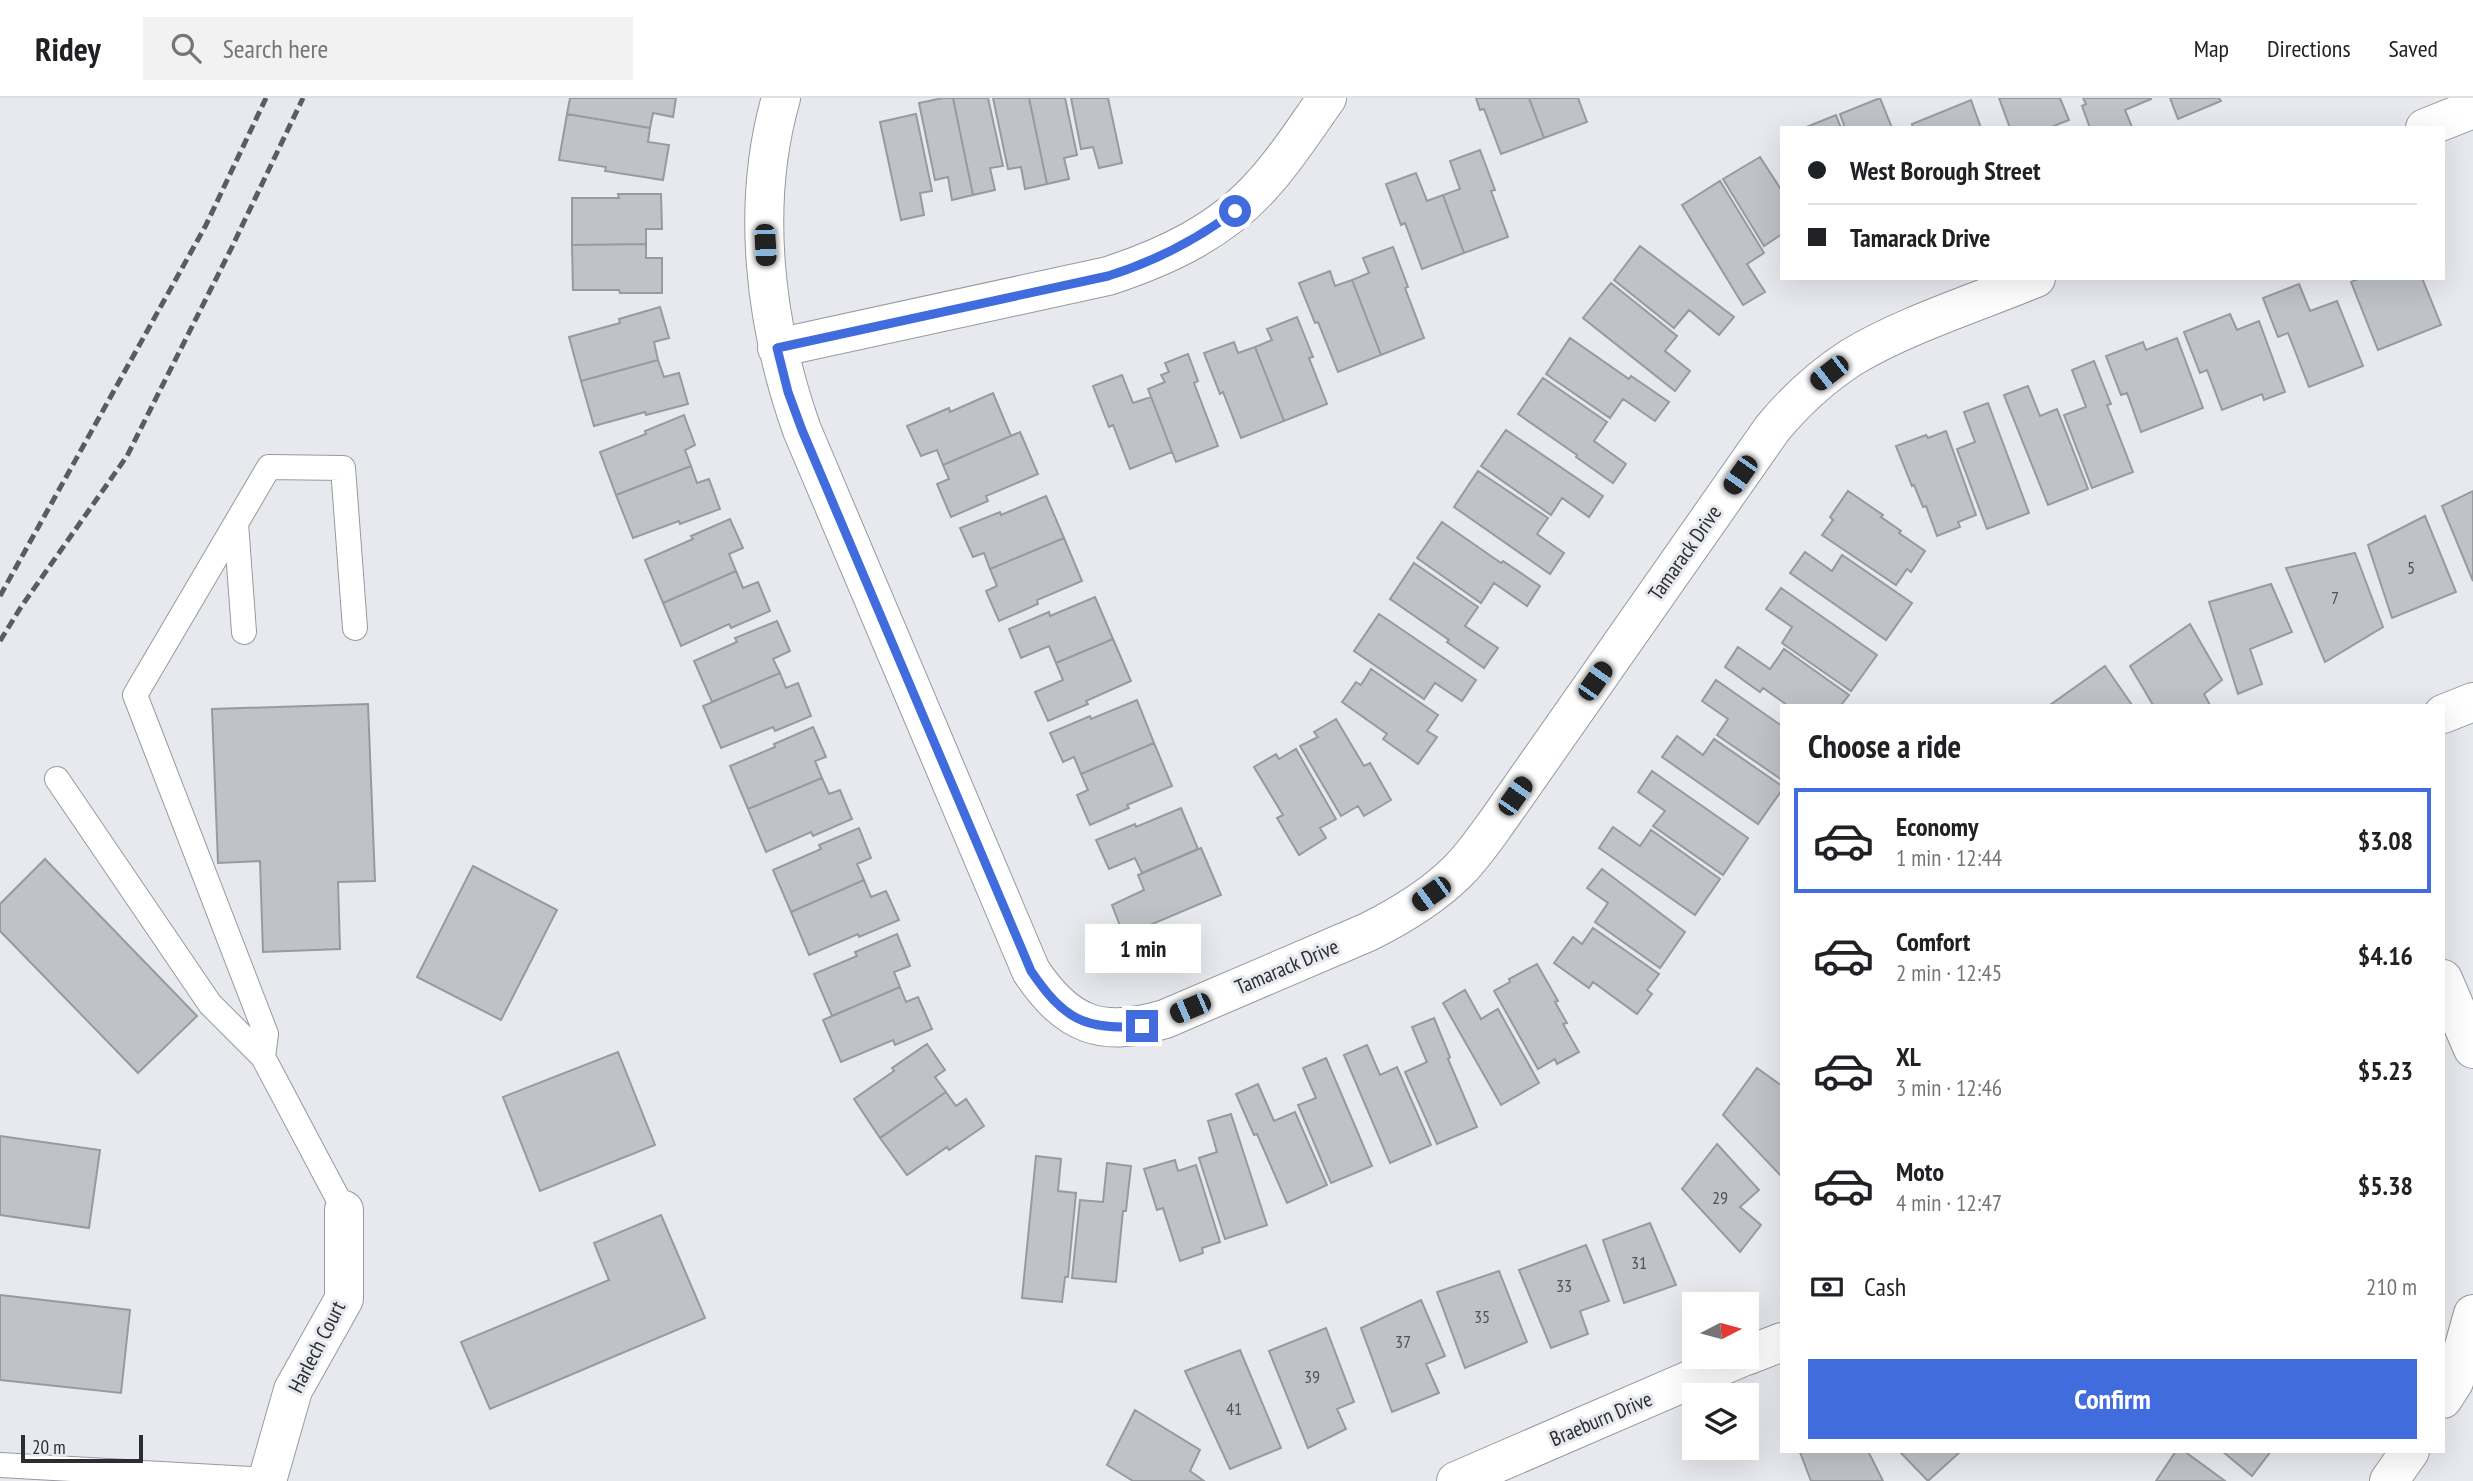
<!DOCTYPE html>
<html lang="en">
<head>
<meta charset="utf-8">
<style>
  body { margin:0; font-family:"PT Sans Narrow",sans-serif; background:#f2f2f2; color:#202124; height:100vh; display:flex; flex-direction:column; font-size:26px; white-space:nowrap }
  * { box-sizing:border-box; margin:0 }
  p { font-size:23px; color:#757577 }
  .icon { flex:none; width:38px; height:38px; fill:none; stroke:currentColor; stroke-width:2; stroke-linecap:round; stroke-linejoin:round }
  .map { position:relative; flex:1; overflow:hidden }
  .details { position:absolute; left:1780px; top:606px; width:665px; height:749px; display:flex; flex-direction:column; background:#fff; border-radius:0px; box-shadow:0 7px 28px #0002 }
  .details>* { flex:none }
  .guide { position:absolute; left:1780px; top:28px; width:665px; height:154px; border-radius:0px; box-shadow:0 7px 28px #0002; display:grid; align-content:center; height:154px; padding:0 28px; background:#fff }
  .needle { width:46px; rotate:84deg }
  .tools { position:absolute; left:1682px; top:1194px; display:grid; gap:14px }
  .tools a { display:grid; place-items:center; width:77px; height:77px; border-radius:0px; background:#fff; box-shadow:0 7px 28px #0002; font-size:35px }
  .scale { position:absolute; left:21px; bottom:18px; width:122px; box-sizing:border-box; padding-left:7px; border:4px solid #2c2d30; border-top:0; font-size:19px; line-height:24px; white-space:nowrap; color:#2c2d30; -webkit-text-stroke:5px #e7e9ef; paint-order:stroke }
  .end { position:absolute; width:32px; height:32px; margin:-16px; border:9px solid #416cdd; background:#fff; box-shadow:0 0 0 4px #fff }
  .from { border-radius:50% }
  .bubble { position:absolute; height:49px; border-radius:0px; background:#fff; box-shadow:0 7px 28px #0002; font-size:23px; font-weight:700; line-height:49px; text-align:center }
  .car { position:absolute; width:21px; height:42px; margin:-21px -10px; border-radius:9px; box-shadow:0 0 5px 2px #0007; background:linear-gradient(#222 24%,#8ab4d8 0 40%,#222 0 76%,#8ab4d8 0 86%,#222 0) }
  .guide b { display:flex; align-items:center; gap:24px; height:66px; font-size:26px }
  .guide b+b { border-top:2px solid #e0e0e0 }
  .guide i { width:18px; height:18px; background:#202124 }
  ul { padding:0; list-style:none }
  li { display:flex; align-items:center; gap:21px; height:105px; margin:0 14px 10px; padding:0 14px; border:4px solid transparent; border-radius:0px }
  li div { flex:1 }
  li b { display:block; font-size:26px }
  li em { font-style:normal; font-weight:700 }
  li.current { border-color:#416cdd }
  li>.icon { width:63px; height:63px; stroke-width:1.5 }
  h2 { padding:0 28px; font-size:32px; line-height:84px }
  .pay { display:flex; align-items:center; gap:18px; height:77px; padding:0 28px; font-size:26px }
  .pay p { margin-inline-start:auto }
  .button { display:flex; gap:14px; margin-top:auto; padding:14px 28px }
  .button a { flex:1; height:80px; border-radius:0px; background:#416cdd; color:#fff; font-size:28px; font-weight:700; line-height:80px; text-align:center }
  header { display:flex; align-items:center; gap:42px; box-sizing:border-box; height:98px; padding:0 35px; background:#fff; border-bottom:2px solid #e0e0e0 }
  header strong { font-size:33px }
  nav { display:flex; gap:38px; margin-inline-start:auto; font-size:24px }
  .search { width:490px; height:63px; background:#f2f2f2; display:flex; align-items:center; gap:18px; box-sizing:border-box; padding:0 24px; border-radius:0px; color:#757577; font-size:26px }
  .map>svg:first-child { display:block }
  .building { fill:#bfc2c7; stroke:#979a9f; stroke-width:2 }
  .lines { fill:none; stroke-linecap:round; stroke-linejoin:round }
  .service-casing { stroke:#96999e; stroke-width:26 }
  .minor-casing { stroke:#96999e; stroke-width:40 }
  .service { stroke:#fff; stroke-width:24 }
  .minor { stroke:#fff; stroke-width:38 }
  .rail { stroke:#5b5c60; stroke-width:5; stroke-dasharray:10 5; stroke-linecap:butt }
  .route { stroke:#416cdd; stroke-width:9 }
  .labels { text-anchor:middle; stroke-width:6; stroke-linejoin:round; paint-order:stroke }
  .number-label { font-size:18px; fill:#515256 }
  .street-label { font-size:21px; fill:#2c2d30; stroke:#e7e9ef }
</style>
</head>
<body>
<header>
<strong>Ridey</strong>
<div class="search"><svg class="icon" aria-label="search" viewBox="0 0 24 24"><circle cx="10" cy="10" r="6"/><path d="M15 15l6 6"/></svg>Search here</div>
<nav><a>Map</a><a>Directions</a><a>Saved</a></nav>
</header>
<div class="map">
<svg width="2473" height="1383" viewBox="0 0 2473 1383">
  <rect width="100%" height="100%" fill="#e7e9ef"/>
  <path class="building" d="M570,0H676L673,19L653,15L650,30L567,16Z
    M943,0H953L973,97L952,102L948,79L935,82L919,5Z
    M953,0H988L1003,68L990,70L995,92L973,97Z
    M993,0H1029L1047,86L1025,91L1021,69L1008,71Z
    M1029,0H1065L1077,57L1064,60L1069,81L1047,86Z
    M1071,0H1108L1122,65L1099,70L1093,49L1081,51Z
    M1476,0H1529L1544,40L1501,56L1484,11L1480,12Z
    M1529,0H1578L1587,24L1544,40Z
    M1880,0L1892,30H1845L1840,16Z
    M1999,0H2060L2069,22L2049,30H2010Z
    M2083,0H2151V1L2125,12L2132,29L2090,30L2082,8L2086,6Z
    M2170,0H2219L2221,3L2178,21Z
    M1971,2L1981,30H1913L1912,26Z
    M567,16L650,30L648,44L669,47L663,82L605,73L606,69L559,62Z
    M916,16L932,93L920,95L924,117L901,122L880,24Z
    M1836,17L1841,30H1804Z
    M1480,52L1495,92L1491,93L1508,139L1464,155L1443,97L1460,91L1450,63Z
    M1760,59L1782,93V136L1764,148L1723,81Z
    M1416,75L1427,103L1443,97L1464,155L1422,171L1405,125L1401,127L1386,86Z
    M1720,83L1764,155L1747,166L1765,194L1743,207L1682,107Z
    M618,96H661L662,131H646V146L572,147V100H619Z
    M646,146V160H662V195H620L619,192H573L572,147Z
    M1640,148L1734,219L1719,237L1689,212L1674,230L1614,182Z
    M1393,149L1408,189L1405,190L1424,240L1381,257L1352,182L1369,175L1363,160Z
    M1330,173L1335,188L1352,182L1381,257L1338,274L1318,224L1315,225L1299,185Z
    M2360,180H2422L2441,227L2378,252L2351,184Z
    M1611,185L1677,238L1665,253L1690,273L1675,293L1583,220Z
    M2299,186L2310,213L2337,203L2363,268L2309,289L2288,235L2278,239L2263,200Z
    M660,209L669,240L654,244L658,262L581,283L569,239L620,225L619,221Z
    M2230,216L2237,232L2259,223L2285,294L2264,302L2262,296L2222,312L2207,272L2200,275L2184,234Z
    M1297,219L1313,259L1309,260L1327,306L1284,323L1255,249L1272,242L1267,231Z
    M1570,240L1629,281L1631,278L1669,304L1655,323L1623,301L1610,320L1546,276Z
    M2177,240L2203,310L2141,334L2127,295L2121,297L2106,258L2143,244L2146,252Z
    M1234,244L1238,255L1255,249L1284,323L1241,340L1223,294L1220,296L1204,255Z
    M1188,256L1198,283L1194,285L1218,348L1176,364L1148,291L1165,284L1161,277L1169,274L1165,265Z
    M658,262L664,279L679,275L688,306L646,317L645,314L594,328L581,283Z
    M2094,263L2111,306L2107,307L2133,374L2092,390L2064,317L2086,309L2072,272Z
    M1122,277L1133,305L1151,299L1172,354L1130,371L1113,327L1109,329L1093,288Z
    M1543,280L1607,324L1594,343L1626,366L1613,385L1576,359L1577,357L1518,316Z
    M2028,288L2040,318L2057,311L2088,391L2048,407L2004,297Z
    M993,295L1011,338L943,367L937,352L921,358L907,328L949,310L950,314Z
    M1988,305L2029,415L1987,431L1957,351L1975,344L1964,314Z
    M684,317L695,347L685,352L691,368L616,397L600,354L646,336L645,333Z
    M1506,332L1603,398L1589,419L1562,400L1551,417L1481,368Z
    M1946,333L1976,417L1958,424L1960,429L1937,438L1926,408L1923,409L1914,387L1912,388L1896,348L1926,337L1928,340Z
    M1020,334L1038,376L986,398L988,403L951,419L937,386L949,381L943,367Z
    M691,368L697,385L709,381L720,411L680,426L679,423L633,440L616,397Z
    M1478,373L1548,420L1537,436L1564,455L1550,476L1454,409Z
    M1848,393L1883,417L1881,419L1901,433L1899,435L1925,453L1911,474L1907,471L1896,487L1822,437L1833,422L1830,419Z
    M2473,393V483L2442,408Z
    M1046,398L1064,440L990,471L984,455L973,459L960,430L1000,414L1001,417Z
    M2425,418L2456,494L2392,520L2368,447Z
    M730,421L743,450L729,456L736,473L663,505L645,462L693,441L691,438Z
    M1442,424L1501,465L1503,463L1540,488L1527,508L1494,485L1481,505L1417,460Z
    M1064,440L1082,483L1037,502L1038,506L999,523L986,493L997,488L990,471Z
    M1805,454L1832,473L1842,457L1912,505L1886,542L1790,475Z
    M2355,455L2383,529L2325,564L2286,470Z
    M1414,465L1478,509L1465,528L1498,550L1484,570L1447,544L1449,542L1390,501Z
    M736,473L743,490L758,484L770,513L731,530L729,526L681,548L663,505Z
    M2271,486L2292,534L2250,551L2262,586L2238,596L2209,504Z
    M1781,490L1877,557L1851,593L1782,545L1792,529L1766,511Z
    M1095,499L1113,541L1056,565L1049,548L1021,560L1009,531L1049,514L1050,518Z
    M1379,516L1476,582L1462,603L1435,585L1424,601L1354,553Z
    M777,523L790,553L773,561L780,575L712,604L694,563L737,544L735,540Z
    M2190,526L2222,582L2204,596L2210,607H2153L2130,568Z
    M1113,541L1131,583L1086,603L1088,606L1048,623L1035,594L1063,582L1056,565Z
    M1738,549L1770,571L1784,551L1849,597L1841,607H1787L1763,590L1760,594L1725,569Z
    M2105,568L2132,607H2050Z
    M1371,571L1438,617L1427,633L1437,639L1418,666L1383,641L1387,636L1342,604L1356,584L1361,587Z
    M780,575L786,590L798,585L811,618L775,633L773,629L721,650L703,608Z
    M1716,582L1782,628V682L1717,637L1728,621L1702,603Z
    M1137,602L1154,645L1081,676L1074,659L1063,664L1050,635L1090,618L1091,621Z
    M368,606L375,783L338,784L340,851L263,854L260,763L218,765L212,611Z
    M1336,621L1364,668L1370,665L1391,702L1364,718L1358,708L1341,718L1300,648L1318,639L1314,634Z
    M813,629L826,659L815,663L822,680L748,711L730,668L775,649L774,646Z
    M1677,638L1703,657L1714,641L1782,688V692L1758,726L1662,659Z
    M1154,645L1172,688L1127,707L1129,710L1090,727L1077,697L1088,692L1081,676Z
    M1296,651L1336,721L1320,730L1326,740L1299,757L1277,720L1283,717L1254,669L1276,656L1279,661Z
    M1652,673L1748,740L1723,777L1653,728L1665,713L1638,694Z
    M822,680L829,696L840,692L852,721L813,738L811,734L766,754L748,711Z
    M1181,710L1198,751L1142,775L1135,760L1109,771L1096,742L1135,726L1136,729Z
    M1613,729L1640,748L1651,732L1720,781L1695,817L1599,750Z
    M859,730L871,760L857,766L864,782L791,814L773,772L821,751L819,747Z
    M1201,750L1221,797L1124,838L1112,807L1144,792L1138,777Z
    M45,761L197,918L138,975L0,833V806Z
    M473,768L557,812L501,922L417,879Z
    M1602,771L1685,834L1660,870L1595,824L1608,805L1587,790Z
    M864,782L871,799L886,793L899,822L859,839L858,836L809,857L791,814Z
    M1593,830L1659,876L1647,892L1652,896L1637,916L1593,884L1589,890L1554,865L1573,839L1582,846Z
    M897,836L910,868L894,874L900,889L832,918L814,876L857,858L855,854Z
    M1537,866L1558,903L1555,904L1567,925L1563,926L1579,954L1557,966L1555,961L1538,971L1494,893L1510,884L1509,881Z
    M900,889L906,904L918,899L932,931L895,947L893,942L841,964L823,922Z
    M1465,892L1481,921L1498,911L1539,985L1501,1007L1443,905Z
    M1434,920L1450,959L1448,961L1477,1029L1437,1046L1405,974L1427,964L1412,929Z
    M927,946L945,972L935,979L946,994L880,1040L854,1001L894,973L892,970Z
    M1367,947L1380,977L1397,969L1431,1047L1390,1065L1344,957Z
    M618,954L655,1047L540,1093L503,999Z
    M1326,960L1372,1068L1331,1085L1298,1007L1316,1000L1303,970Z
    M1757,970L1782,988V1079L1723,1017Z
    M1258,986L1274,1023L1295,1014L1327,1087L1287,1105L1257,1036L1254,1037L1236,996Z
    M946,994L956,1008L966,1001L984,1028L949,1052L947,1049L907,1077L880,1040Z
    M1231,1016L1267,1127L1225,1141L1199,1060L1217,1054L1208,1023Z
    M0,1038L100,1052L89,1130L0,1117Z
    M1717,1046L1759,1092L1740,1109L1761,1127L1740,1154L1682,1091Z
    M1036,1058L1061,1061L1058,1093L1076,1095L1068,1179H1065L1062,1204L1022,1200Z
    M1175,1062L1178,1073L1196,1067L1220,1144L1202,1150L1203,1155L1180,1163L1163,1110L1157,1112L1144,1071Z
    M1107,1065L1131,1068L1126,1113H1123L1116,1184L1072,1180L1080,1102L1103,1104Z
    M661,1117L705,1220L490,1311L461,1244L609,1182L594,1145Z
    M1650,1125L1676,1187L1624,1205L1603,1142Z
    M1586,1147L1609,1203L1580,1213L1588,1236L1551,1250L1519,1172Z
    M1499,1173L1527,1244L1465,1270L1437,1194Z
    M0,1197L130,1212L121,1295L0,1282Z
    M1421,1202L1445,1258L1426,1266L1439,1295L1392,1314L1361,1230Z
    M1326,1230L1354,1304L1337,1311L1346,1331L1308,1350L1269,1253Z
    M1240,1252L1281,1350L1230,1371L1185,1273Z
    M1135,1312L1200,1352L1190,1373L1204,1383H1133L1107,1367Z
    M1803,1353H1868L1883,1383H1811L1800,1354Z
    M1899,1353H1961L1928,1383Z
    M2176,1353H2184L2225,1383H2156Z
    M2222,1353H2271L2252,1378Z"/>
  <g class="lines">
    <g class="service-casing">
      <path id="service" d="M236,425L244,534
        M57,681L210,906L263,959
        M344,1112L263,959L266,936L135,597L269,369L343,370L355,530
        M0,1367L267,1382"/>
    </g>
    <g class="minor-casing">
      <path id="minor" d="M781,0C750,108 765,228 802,332L1031,873C1068,928 1101,940 1165,921L1368,834C1400,818 1432,799 1458,773C1474,757 1486,739 1499,721L1772,331C1795,303 1821,279 1852,259C1905,227 1978,204 2036,180
        M2425,30L2473,11
        M777,250L1108,178C1166,159 1222,133 1263,86C1287,60 1306,29 1327,0
        M2443,616L2473,604
        M2443,881L2473,951
        M1746,1258L1782,1244
        M2443,1301L2454,1284L2473,1216
        M267,1383L293,1292L344,1201V1112
        M1456,1383L1745,1258
        M2389,1383L2410,1353"/>
    </g>
    <use href="#service" class="service"/>
    <use href="#minor" class="minor"/>
    <path class="rail" d="M0,498L206,127L266,0
      M0,543L21,509L127,358L231,151L303,0"/>
  </g>
  <g class="lines">
    <path class="route" d="M1142,928C1084,933 1063,920 1031,873L802,332L788,294L777,250L1108,178C1156,163 1195,143 1235,113"/>
  </g>
  <g class="labels">
    <g class="number-label">
      <text x="2411" y="476">5</text>
      <text x="2335" y="506">7</text>
      <text x="1720" y="1106">29</text>
      <text x="1639" y="1171">31</text>
      <text x="1564" y="1194">33</text>
      <text x="1482" y="1225">35</text>
      <text x="1403" y="1250">37</text>
      <text x="1312" y="1285">39</text>
      <text x="1234" y="1317">41</text>
    </g>
    <g class="street-label">
      <text transform="translate(1685 455) rotate(-55)" y="7">Tamarack Drive</text>
      <text transform="translate(1287 869) rotate(-23)" y="7">Tamarack Drive</text>
      <text transform="translate(317 1249) rotate(-63)" y="7">Harlech Court</text>
      <text transform="translate(1601 1321) rotate(-23)" y="7">Braeburn Drive</text>
    </g>
  </g>
</svg>
<div class="tools">
<a><svg class="needle" viewBox="-14 -14 28 28"><path d="M0-13l5 13h-10z" fill="#e53935"/><path d="M0 13l5-13h-10z" fill="#757577"/></svg></a>
<a><svg class="icon" aria-label="layers" viewBox="0 0 24 24"><path d="M12 4l9 5-9 5-9-5zM3 14l9 5 9-5"/></svg></a>
</div>
<div class="scale">20 m</div>
<i class="end from" style="left:1235px;top:113px"></i>
<i class="end" style="left:1142px;top:928px"></i>
<div class="bubble" style="left:1085px;top:826px;width:116px">1 min</div>
<i class="car" style="left:765px;top:147px;rotate:177deg"></i>
<i class="car" style="left:1829px;top:275px;rotate:232deg"></i>
<i class="car" style="left:1740px;top:377px;rotate:215deg"></i>
<i class="car" style="left:1595px;top:583px;rotate:35deg"></i>
<i class="car" style="left:1515px;top:698px;rotate:35deg"></i>
<i class="car" style="left:1431px;top:796px;rotate:234deg"></i>
<i class="car" style="left:1190px;top:910px;rotate:247deg"></i>
<div class="guide">
<b><i class="from"></i>West Borough Street</b>
<b><i></i>Tamarack Drive</b>
</div>
<section class="details">
<h2>Choose a ride</h2>
<ul>
<li class="current"><svg class="icon" aria-label="car" viewBox="0 0 24 24"><path d="M5 17H2v-5l4-1 3-4h7l3 4 3 1v5h-3M9 17h6M6 11h13"/><circle cx="7" cy="17" r="2"/><circle cx="17" cy="17" r="2"/></svg><div><b>Economy</b><p>1 min · 12:44</p></div><em>$3.08</em></li>
<li><svg class="icon" aria-label="car" viewBox="0 0 24 24"><path d="M5 17H2v-5l4-1 3-4h7l3 4 3 1v5h-3M9 17h6M6 11h13"/><circle cx="7" cy="17" r="2"/><circle cx="17" cy="17" r="2"/></svg><div><b>Comfort</b><p>2 min · 12:45</p></div><em>$4.16</em></li>
<li><svg class="icon" aria-label="car" viewBox="0 0 24 24"><path d="M5 17H2v-5l4-1 3-4h7l3 4 3 1v5h-3M9 17h6M6 11h13"/><circle cx="7" cy="17" r="2"/><circle cx="17" cy="17" r="2"/></svg><div><b>XL</b><p>3 min · 12:46</p></div><em>$5.23</em></li>
<li><svg class="icon" aria-label="car" viewBox="0 0 24 24"><path d="M5 17H2v-5l4-1 3-4h7l3 4 3 1v5h-3M9 17h6M6 11h13"/><circle cx="7" cy="17" r="2"/><circle cx="17" cy="17" r="2"/></svg><div><b>Moto</b><p>4 min · 12:47</p></div><em>$5.38</em></li>
</ul>
<div class="pay"><svg class="icon" aria-label="cash" viewBox="0 0 24 24"><path d="M3 7h18v10H3z"/><circle cx="12" cy="12" r="2"/></svg>Cash<p>210 m</p></div>
<div class="button"><a>Confirm</a></div>
</section>
</div>
</body>
</html>
